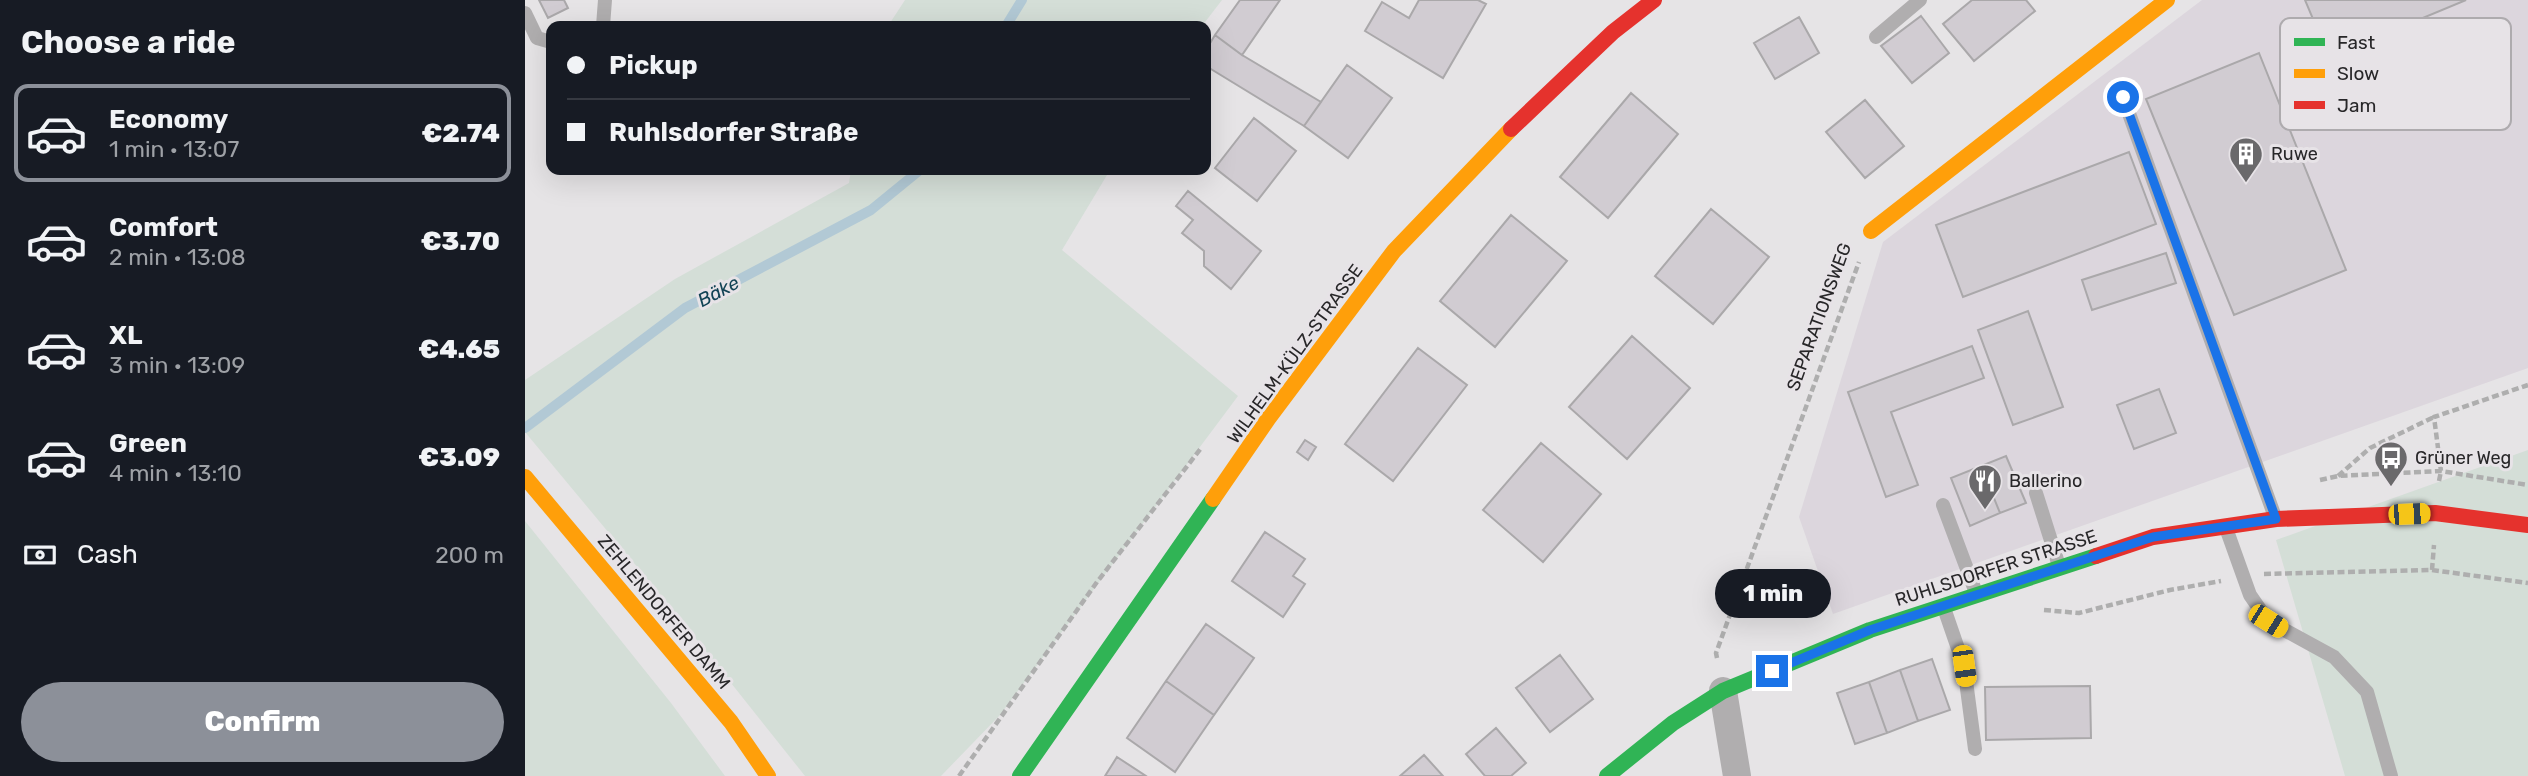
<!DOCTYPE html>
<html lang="en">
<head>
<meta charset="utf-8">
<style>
  body { margin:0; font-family:Rubik,sans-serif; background:#20242c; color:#f1f3f6; height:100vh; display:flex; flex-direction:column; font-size:26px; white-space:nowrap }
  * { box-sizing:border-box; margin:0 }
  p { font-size:23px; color:#9ea1a6 }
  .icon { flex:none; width:38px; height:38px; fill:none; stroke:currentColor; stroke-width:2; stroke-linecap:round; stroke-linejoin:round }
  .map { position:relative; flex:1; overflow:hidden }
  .side { display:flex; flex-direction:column; background:#171b24; width:525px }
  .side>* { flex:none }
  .guide { position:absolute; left:21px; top:21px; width:665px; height:154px; border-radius:14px; box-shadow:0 7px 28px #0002; display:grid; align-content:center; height:154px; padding:0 21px; background:#171b24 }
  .end { position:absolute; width:32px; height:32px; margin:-16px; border:9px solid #1a73e8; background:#fff; box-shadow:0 0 0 4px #fff }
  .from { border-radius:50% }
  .bubble { position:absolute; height:49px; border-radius:24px; background:#171b24; box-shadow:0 7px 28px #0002; font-size:23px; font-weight:800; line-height:49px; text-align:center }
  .car { position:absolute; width:21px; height:42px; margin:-21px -10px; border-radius:9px; box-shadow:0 0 5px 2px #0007; background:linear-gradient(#f5c518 24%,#345 0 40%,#f5c518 0 76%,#345 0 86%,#f5c518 0) }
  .guide b { display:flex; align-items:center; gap:24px; height:66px; font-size:26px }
  .guide b+b { border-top:2px solid #363941 }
  .guide i { width:18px; height:18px; background:#f1f3f6 }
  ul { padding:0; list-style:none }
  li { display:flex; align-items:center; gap:21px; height:98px; margin:0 14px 10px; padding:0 7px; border:4px solid transparent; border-radius:14px }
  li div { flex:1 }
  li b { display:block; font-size:26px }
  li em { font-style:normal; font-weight:800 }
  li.selected { border-color:#8c9099 }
  li>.icon { width:63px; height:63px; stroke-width:1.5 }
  h2 { padding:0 21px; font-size:32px; line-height:84px }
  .pay { display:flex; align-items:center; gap:18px; height:77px; padding:0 21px; font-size:26px }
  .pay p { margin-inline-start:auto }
  .button { display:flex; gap:14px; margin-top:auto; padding:14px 21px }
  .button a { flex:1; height:80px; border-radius:42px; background:#8c9099; color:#fff; font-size:28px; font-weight:800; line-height:80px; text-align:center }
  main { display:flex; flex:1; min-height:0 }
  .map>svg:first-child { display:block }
  .built { fill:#dcd6dd }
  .green { fill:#d4ded7 }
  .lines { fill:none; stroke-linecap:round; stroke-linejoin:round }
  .stream { stroke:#b2c9d5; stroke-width:10 }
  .building { fill:#d1ccd2; stroke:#aaa8aa; stroke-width:2 }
  .path { stroke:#aeaeae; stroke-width:4.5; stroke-dasharray:7 3.5; stroke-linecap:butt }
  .lane { stroke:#b0aeaf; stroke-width:14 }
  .street { stroke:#b0aeaf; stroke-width:28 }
  .fast { stroke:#30b455; stroke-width:16 }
  .slow { stroke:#ff9f0a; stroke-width:16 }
  .jam { stroke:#e5322d; stroke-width:16 }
  .route { stroke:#1a73e8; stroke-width:9 }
  .labels { text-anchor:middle; stroke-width:6; stroke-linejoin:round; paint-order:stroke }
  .poi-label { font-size:18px; fill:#282729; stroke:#e7e3e7; text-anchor:start }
  .street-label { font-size:18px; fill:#282729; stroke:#e7e3e7 }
  .water-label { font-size:19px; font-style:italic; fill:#124355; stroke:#e7e3e7 }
  .key { fill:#e7e3e7; stroke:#aeabae; stroke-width:2 }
  .key-label { font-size:19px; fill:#282729 }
</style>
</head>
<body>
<main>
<section class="side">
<h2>Choose a ride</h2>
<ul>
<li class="selected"><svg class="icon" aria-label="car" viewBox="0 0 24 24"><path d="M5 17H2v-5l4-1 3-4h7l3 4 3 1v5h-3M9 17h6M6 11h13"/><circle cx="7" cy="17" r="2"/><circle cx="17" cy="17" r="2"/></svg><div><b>Economy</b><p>1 min · 13:07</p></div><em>€2.74</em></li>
<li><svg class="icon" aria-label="car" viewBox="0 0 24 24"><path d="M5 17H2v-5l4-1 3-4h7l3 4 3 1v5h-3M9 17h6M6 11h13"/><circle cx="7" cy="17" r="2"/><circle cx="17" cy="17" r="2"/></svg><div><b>Comfort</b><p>2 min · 13:08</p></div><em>€3.70</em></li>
<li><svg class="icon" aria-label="car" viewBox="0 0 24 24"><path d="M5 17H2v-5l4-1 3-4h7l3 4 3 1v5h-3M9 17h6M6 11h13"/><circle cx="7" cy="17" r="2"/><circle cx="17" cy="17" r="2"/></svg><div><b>XL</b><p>3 min · 13:09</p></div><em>€4.65</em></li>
<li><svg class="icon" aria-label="car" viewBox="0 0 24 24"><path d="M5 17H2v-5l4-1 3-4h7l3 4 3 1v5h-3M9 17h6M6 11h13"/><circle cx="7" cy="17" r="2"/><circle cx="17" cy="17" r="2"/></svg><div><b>Green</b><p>4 min · 13:10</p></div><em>€3.09</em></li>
</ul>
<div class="pay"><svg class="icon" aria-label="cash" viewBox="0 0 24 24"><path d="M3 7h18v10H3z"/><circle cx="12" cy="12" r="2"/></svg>Cash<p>200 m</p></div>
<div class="button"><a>Confirm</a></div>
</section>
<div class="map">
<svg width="2003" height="776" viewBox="0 0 2003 776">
  <rect width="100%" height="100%" fill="#e6e4e6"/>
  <path class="built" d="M1677,0H2003V368L1308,614L1274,517L1358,242Z"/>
  <path class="green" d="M380,0H697L677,26H363Z
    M326,170H585L537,250L713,396L475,715L416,776H280L148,610L0,432V380L150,279L324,183Z
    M2003,450V776H1820L1751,540Z
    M0,521L146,703L200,776H0Z"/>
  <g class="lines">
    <path class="stream" d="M481,26L497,0
      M0,428L160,308L346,210L395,170"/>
  </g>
  <path class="building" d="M14,0H39L43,8L23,18Z
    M715,0H755L717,55L690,35Z
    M894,0H953L961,4L918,78L840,31L857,2L884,18Z
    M1447,0H1501L1510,11L1449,61L1418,24Z
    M1780,0H1941L1804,57Z
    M1396,16L1424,53L1387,83L1356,46Z
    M1274,17L1294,53L1250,79L1229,43Z
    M690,35L717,55L796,102L779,126L681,66V50Z
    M1734,53L1821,270L1709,315L1621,99Z
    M822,65L867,98L823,158L779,126Z
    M1106,93L1153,134L1083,218L1035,177Z
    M1340,100L1379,146L1340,178L1301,132Z
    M729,118L771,151L732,201L690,168Z
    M1604,152L1631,224L1438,297L1411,225Z
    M663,191L736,251L706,289L679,266V251L657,233L668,220L651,206Z
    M1186,209L1244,257L1188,324L1130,276Z
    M986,215L1042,261L970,347L915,301Z
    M1641,253L1651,283L1567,310L1557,280Z
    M1503,311L1538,407L1488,425L1453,330Z
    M1107,336L1165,388L1102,459L1044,407Z
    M1447,346L1459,378L1366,412L1393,485L1361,497L1323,392Z
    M893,348L942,385L868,481L820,444Z
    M1634,389L1651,433L1609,449L1592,405Z
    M780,440L791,447L783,460L772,452Z
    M1016,443L1076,494L1018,562L958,510Z
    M1481,456L1501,503L1475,513L1456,466Z
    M1456,466L1475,513L1445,526L1426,478Z
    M740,532L780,559L768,576L780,584L758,617L707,581Z
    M681,624L729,658L689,715L641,681Z
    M1035,655L1068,699L1025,732L991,688Z
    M1407,659L1425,710L1393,721L1375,670Z
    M1375,670L1393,721L1362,733L1344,682Z
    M641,681L689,715L650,772L602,738Z
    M1344,682L1362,733L1330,744L1312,693Z
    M1565,686L1566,738L1461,740L1460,687Z
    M971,728L1001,763L986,776H960L941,754Z
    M899,755L918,776H875Z
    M592,757L621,776H580Z"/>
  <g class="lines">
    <path class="path" d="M1813,476L1845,448L1909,417
      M1795,480L1813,476L1916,471L2003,485
      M1914,481L1916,471L1909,417L2003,385
      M1907,570L1909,545
      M1739,574L1907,570L2003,583
      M1519,610L1554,613L1645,590L1696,581
      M1192,658L1191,653L1334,262
      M434,776L572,582L677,447"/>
    <path class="lane" d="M0,13L12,38L26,42
      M78,26L80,0
      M1351,37L1395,0
      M1598,97L1750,517
      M1511,493L1534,566
      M1418,505L1451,593
      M1701,528L1725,595L1743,621L1809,657L1842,692L1866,776
      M1419,608L1439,666L1450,749"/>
    <path class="street" d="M1198,691L1212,776"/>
    <path class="fast" d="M495,776L688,499
      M1082,776L1148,723L1198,691L1345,630L1571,556"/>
    <path class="slow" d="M1346,231L1642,0
      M0,477L206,722L243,776
      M688,499L743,419L869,251L986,129"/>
    <path class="jam" d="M986,129L1088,32L1129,0
      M1571,556L1628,537L1751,519L1910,513L2003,525"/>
  </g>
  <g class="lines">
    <path class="route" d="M1247,671L1345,630L1628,537L1751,519L1598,97"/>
  </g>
  <defs>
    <g id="building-pin" transform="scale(1.75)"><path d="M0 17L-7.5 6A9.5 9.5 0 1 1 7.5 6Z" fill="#6a696b" stroke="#e7e3e7"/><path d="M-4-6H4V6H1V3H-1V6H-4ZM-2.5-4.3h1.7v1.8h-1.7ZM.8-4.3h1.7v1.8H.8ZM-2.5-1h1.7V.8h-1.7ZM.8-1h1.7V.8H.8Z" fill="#fff"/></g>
    <g id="bus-pin" transform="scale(1.75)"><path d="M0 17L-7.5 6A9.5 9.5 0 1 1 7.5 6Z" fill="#6a696b" stroke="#e7e3e7"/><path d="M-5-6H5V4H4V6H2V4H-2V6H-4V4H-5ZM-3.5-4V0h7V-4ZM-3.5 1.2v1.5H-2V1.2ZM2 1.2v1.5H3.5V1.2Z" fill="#fff"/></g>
    <g id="restaurant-pin" transform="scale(1.75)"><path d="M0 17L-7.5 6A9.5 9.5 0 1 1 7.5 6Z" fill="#6a696b" stroke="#e7e3e7"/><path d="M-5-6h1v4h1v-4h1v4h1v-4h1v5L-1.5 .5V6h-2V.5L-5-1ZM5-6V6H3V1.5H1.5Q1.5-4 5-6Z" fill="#fff"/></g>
  </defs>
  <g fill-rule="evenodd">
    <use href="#building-pin" x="1721" y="154"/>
    <use href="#bus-pin" x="1866" y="458"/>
    <use href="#restaurant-pin" x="1460" y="481"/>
  </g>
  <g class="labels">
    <g class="poi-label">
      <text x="1746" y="160">Ruwe</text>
      <text x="1890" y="464">Grüner Weg</text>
      <text x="1484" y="487">Ballerino</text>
    </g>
    <g class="street-label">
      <text transform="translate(1294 317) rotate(-70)" y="6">SEPARATIONSWEG</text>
      <text transform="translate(770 354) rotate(-54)" y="6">WILHELM-KÜLZ-STRASSE</text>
      <text transform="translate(1471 568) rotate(-18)" y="6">RUHLSDORFER STRASSE</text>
      <text transform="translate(139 612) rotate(50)" y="6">ZEHLENDORFER DAMM</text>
    </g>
    <g class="water-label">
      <text transform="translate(193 291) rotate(-28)" y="7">Bäke</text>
    </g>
  </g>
  <rect x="1755" y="18" width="231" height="112" rx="10" class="key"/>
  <rect x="1769" y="38" width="31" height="8" fill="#30b455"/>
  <rect x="1769" y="69" width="31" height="9" fill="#ff9f0a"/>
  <rect x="1769" y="101" width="31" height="8" fill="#e5322d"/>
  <g class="key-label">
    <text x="1812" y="49">Fast</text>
    <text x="1812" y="80">Slow</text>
    <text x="1812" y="112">Jam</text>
  </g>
</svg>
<i class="end from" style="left:1598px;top:97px"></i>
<i class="end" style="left:1247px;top:671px"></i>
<div class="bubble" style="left:1190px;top:569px;width:116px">1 min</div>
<i class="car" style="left:1884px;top:514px;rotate:88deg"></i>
<i class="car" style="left:1743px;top:621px;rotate:122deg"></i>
<i class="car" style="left:1439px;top:666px;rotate:172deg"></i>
<div class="guide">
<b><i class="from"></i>Pickup</b>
<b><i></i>Ruhlsdorfer Straße</b>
</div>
</div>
</main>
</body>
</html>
